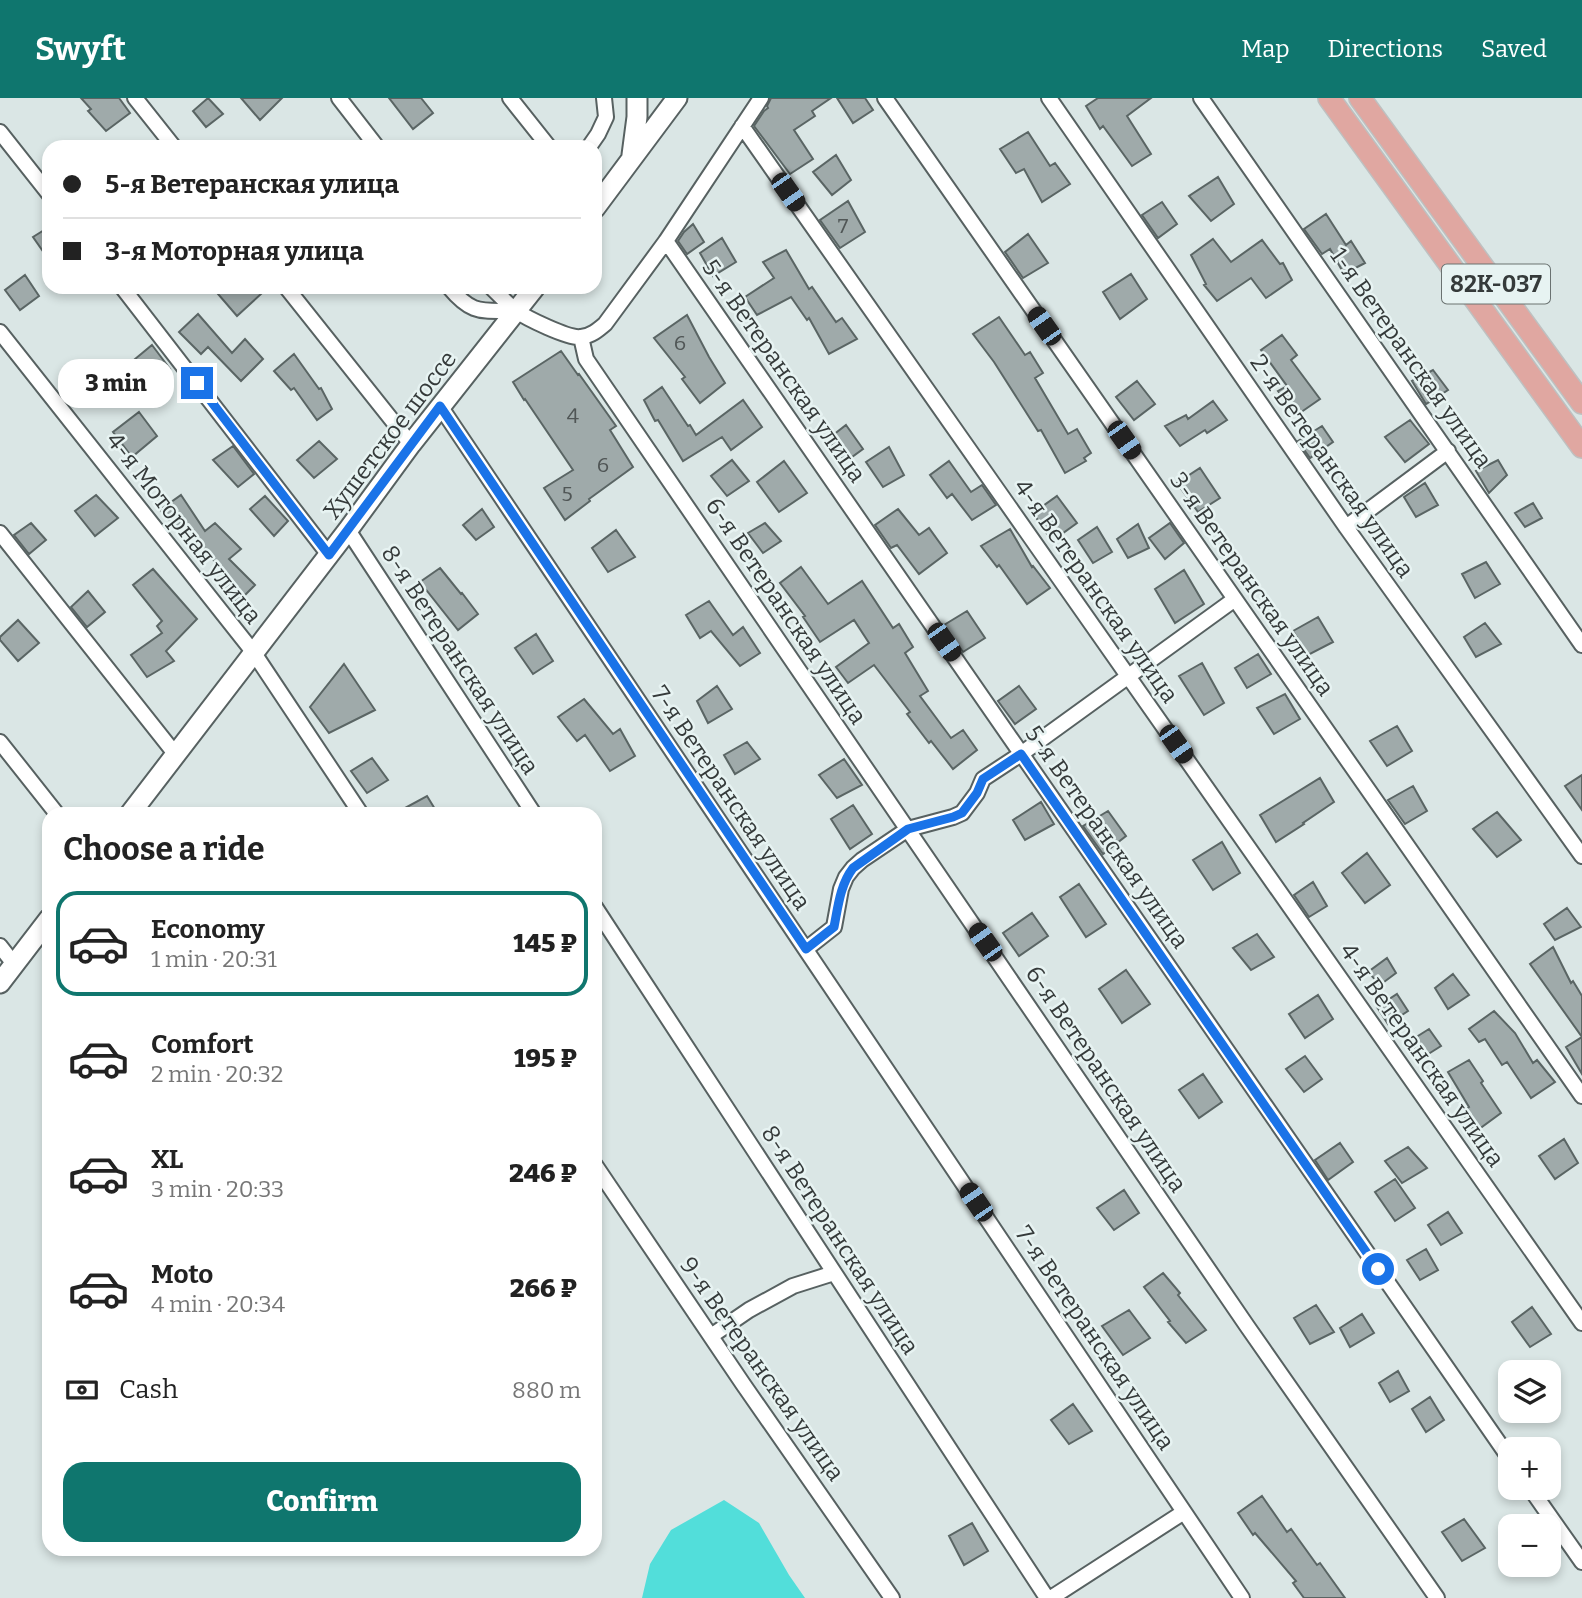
<!DOCTYPE html>
<html lang="en">
<head>
<meta charset="utf-8">
<style>
  body { margin:0; font-family:Bitter,serif; background:#f6f6f6; color:#222; height:100vh; display:flex; flex-direction:column; font-size:26px; white-space:nowrap }
  * { box-sizing:border-box; margin:0 }
  p { font-size:23px; color:#767676 }
  .icon { flex:none; width:38px; height:38px; fill:none; stroke:currentColor; stroke-width:2; stroke-linecap:round; stroke-linejoin:round }
  .map { position:relative; flex:1; overflow:hidden }
  .details { position:absolute; left:42px; top:709px; width:560px; height:749px; display:flex; flex-direction:column; background:#fff; border-radius:21px; box-shadow:0 4px 10px #0003 }
  .details>* { flex:none }
  .guide { position:absolute; left:42px; top:42px; width:560px; height:154px; border-radius:21px; box-shadow:0 4px 10px #0003; display:grid; align-content:center; height:154px; padding:0 21px; background:#fff }
  .tools { position:absolute; left:1498px; top:1262px; display:grid; gap:14px }
  .tools a { display:grid; place-items:center; width:63px; height:63px; border-radius:14px; background:#fff; box-shadow:0 4px 10px #0003; font-size:35px }
  .end { position:absolute; width:32px; height:32px; margin:-16px; border:9px solid #1a73e8; background:#fff; box-shadow:0 0 0 4px #fff }
  .from { border-radius:50% }
  .bubble { position:absolute; height:49px; border-radius:21px; background:#fff; box-shadow:0 4px 10px #0003; font-size:23px; font-weight:800; line-height:49px; text-align:center }
  .car { position:absolute; width:21px; height:42px; margin:-21px -10px; border-radius:9px; box-shadow:0 0 5px 2px #0007; background:linear-gradient(#222 24%,#8ab4d8 0 40%,#222 0 76%,#8ab4d8 0 86%,#222 0) }
  .guide b { display:flex; align-items:center; gap:24px; height:66px; font-size:26px }
  .guide b+b { border-top:2px solid #e0e0e0 }
  .guide i { width:18px; height:18px; background:#222 }
  ul { padding:0; list-style:none }
  li { display:flex; align-items:center; gap:21px; height:105px; margin:0 14px 10px; padding:0 7px; border:4px solid transparent; border-radius:21px }
  li div { flex:1 }
  li b { display:block; font-size:26px }
  li em { font-style:normal; font-weight:800 }
  li.selected { border-color:#0f766e }
  li>.icon { width:63px; height:63px; stroke-width:1.5 }
  h2 { padding:0 21px; font-size:32px; line-height:84px }
  .pay { display:flex; align-items:center; gap:18px; height:77px; padding:0 21px; font-size:26px }
  .pay p { margin-inline-start:auto }
  .cta { display:flex; gap:14px; margin-top:auto; padding:14px 21px }
  .cta a { flex:1; height:80px; border-radius:21px; background:#0f766e; color:#fff; font-size:28px; font-weight:800; line-height:80px; text-align:center }
  header { display:flex; align-items:center; gap:42px; box-sizing:border-box; height:98px; padding:0 35px; background:#0f766e; color:#fff }
  header strong { font-size:33px }
  nav { display:flex; gap:38px; margin-inline-start:auto; font-size:24px }
  .map>svg:first-child { display:block }
  .water { fill:#52deda }
  .building { fill:#9faaaa; stroke:#5a6564; stroke-width:2 }
  .lines { fill:none; stroke-linecap:round; stroke-linejoin:round }
  .street-casing { stroke:#576161; stroke-width:18 }
  .secondary-casing { stroke:#576161; stroke-width:23 }
  .primary-casing { stroke:#bec0c0; stroke-width:24 }
  .street { stroke:#fff; stroke-width:14 }
  .secondary { stroke:#fff; stroke-width:19 }
  .primary { stroke:#e0a7a1; stroke-width:21 }
  .route { stroke:#1a73e8; stroke-width:9 }
  .labels { text-anchor:middle; stroke-width:5; stroke-linejoin:round; paint-order:stroke }
  .number-label { font-size:21px; fill:#505656 }
  .shield { fill:#e7f3f2; stroke:#6a7271; stroke-width:2 }
  .shield-label { font-size:23px; font-weight:bold; fill:#353a3a }
  .street-label { font-size:24px; fill:#353a3a; stroke:#e7f3f2 }
</style>
</head>
<body>
<header>
<strong>Swyft</strong>
<nav><a>Map</a><a>Directions</a><a>Saved</a></nav>
</header>
<div class="map">
<svg width="1582" height="1500" viewBox="0 0 1582 1500">
  <rect width="100%" height="100%" fill="#dae6e5"/>
  <path class="water" d="M724,1402L759,1425L789,1477L805,1500H642L650,1466L671,1432Z"/>
  <path class="building" d="M81,0H119L130,15L106,33L88,13L91,11Z
    M208,0L223,16L206,29L193,13Z
    M241,0H282L260,22Z
    M389,0H421L433,15L413,31Z
    M771,0H831L812,13L815,18L794,32L813,61L790,76L754,28L764,13L768,10L767,8Z
    M837,0H865L873,12L853,25Z
    M1098,0H1151L1127,18L1151,56L1132,68L1103,28L1100,31L1086,8Z
    M1028,34L1050,68L1055,65L1070,86L1042,104L1024,71L1016,75L1000,51Z
    M836,57L851,82L832,97L813,74Z
    M1218,79L1234,106L1211,123L1189,98Z
    M848,103L865,134L840,150L820,122Z
    M1162,104L1177,126L1158,140L1142,117Z
    M1326,116L1346,147L1351,143L1365,165L1344,176L1330,151L1322,156L1304,131Z
    M693,126L704,144L687,156L678,143L684,134Z
    M49,129V162L33,139Z
    M1028,136L1048,165L1023,180L1005,154Z
    M722,140L736,164L713,178L700,155Z
    M1213,141L1231,164L1262,142L1280,166L1283,165L1292,182L1266,200L1251,180L1217,203L1204,187L1206,186L1191,157Z
    M786,152L809,191L812,189L836,224L842,220L857,241L829,256L809,220L807,222L791,199L757,217L745,199L774,180L763,164Z
    M1131,176L1147,201L1120,221L1103,194Z
    M25,177L39,198L20,212L5,192Z
    M212,189H255L261,196L237,218Z
    M198,216L232,255L245,241L263,261L241,283L208,249L201,256L179,234Z
    M687,217L709,259L725,285L700,305L682,281L685,279L654,240Z
    M999,219L1025,257L1030,254L1043,275L1035,280L1068,336L1077,331L1091,355L1084,360L1086,363L1065,375L1041,332L1038,333L994,264L973,236Z
    M1282,237L1297,257L1291,262L1320,301L1297,317L1278,293L1287,288L1261,252Z
    M152,247L170,271L148,286L129,266Z
    M561,253L578,277L579,276L616,328L610,332L633,369L589,401L590,403L565,422L544,390L573,372L525,301L524,302L513,284Z
    M294,256L319,291L321,290L332,311L317,322L294,290L291,292L274,273Z
    M1433,272L1448,292L1426,306L1412,283Z
    M1137,283L1155,306L1134,322L1116,299Z
    M662,289L688,328L690,327L696,337L743,302L762,329L731,352L722,339L683,363L658,322L655,323L644,302Z
    M1213,303L1227,322L1207,335L1205,332L1180,348L1165,328L1186,317L1188,321Z
    M139,314L157,338L132,359L113,334Z
    M1410,322L1429,346L1405,364L1385,339Z
    M846,327L863,351L845,364L828,341Z
    M1322,328L1333,344L1310,360L1298,343Z
    M319,343L337,361L314,380L297,362Z
    M233,348L254,376L238,389L213,362Z
    M889,349L904,377L883,389L866,364Z
    M732,362L749,383L727,398L711,378Z
    M1498,362L1507,377L1489,395L1476,373Z
    M784,363L807,395L779,414L757,384Z
    M949,363L971,394L982,387L996,407L972,422L952,396L947,400L930,377Z
    M1200,370L1220,400L1198,414L1177,385Z
    M1425,385L1438,407L1416,419L1404,399Z
    M96,397L118,420L95,438L75,413Z
    M181,397L205,433L215,425L241,451L229,461L255,487L237,505L217,483L225,476L184,427L179,433L160,412Z
    M265,398L288,423L274,438L250,411Z
    M1057,398L1077,425L1052,443L1033,415Z
    M1533,405L1542,420L1525,429L1515,415Z
    M482,411L494,429L476,442L463,427Z
    M898,411L919,437L929,430L947,455L919,476L897,447L891,450L875,427Z
    M31,425L46,442L29,456L14,437Z
    M765,425L781,443L763,455L748,435Z
    M1170,425L1184,445L1165,461L1149,440Z
    M1138,426L1149,450L1128,460L1117,441Z
    M1097,429L1112,454L1093,465L1078,442Z
    M1010,431L1032,469L1033,468L1050,490L1027,506L999,467L997,469L981,448Z
    M616,432L635,459L608,474L592,450Z
    M1486,464L1500,486L1475,500L1462,476Z
    M801,469L828,506L862,483L893,530L899,526L913,549L905,555L928,593L920,598L951,640L963,632L977,652L953,671L931,643L929,645L907,616L910,614L874,567L848,585L836,569L869,545L854,522L820,544L803,519L805,518L780,485Z
    M440,470L461,496L462,495L478,516L458,532L420,484Z
    M153,471L197,521L166,553L174,563L147,579L131,557L162,535L157,528L162,523L133,487Z
    M1184,472L1204,506L1175,525L1155,491Z
    M88,493L105,514L87,529L71,509Z
    M709,503L733,537L743,529L760,555L740,568L711,533L700,540L686,517Z
    M967,513L985,540L963,554L944,527Z
    M1318,519L1333,544L1308,557L1293,533Z
    M18,522L39,545L18,563L0,542V539Z
    M1485,525L1501,546L1476,559L1464,539Z
    M536,536L553,563L533,576L515,550Z
    M1258,556L1271,576L1247,590L1235,570Z
    M1202,565L1224,605L1204,617L1179,578Z
    M344,566L375,612L329,635L310,609Z
    M717,588L732,611L708,625L697,603Z
    M1019,588L1036,611L1015,626L998,603Z
    M1285,596L1300,621L1274,636L1257,610Z
    M584,601L613,636L620,631L635,658L610,673L585,637L577,643L558,619Z
    M1397,628L1412,653L1387,668L1370,643Z
    M747,644L760,661L735,676L724,657Z
    M372,660L388,682L367,695L351,673Z
    M844,661L862,687L837,700L819,677Z
    M1582,677V712L1565,688Z
    M1320,680L1334,704L1303,725L1304,726L1276,744L1260,717Z
    M1413,688L1427,713L1405,726L1388,702Z
    M427,698L438,716H394Z
    M1041,704L1054,726L1025,742L1013,722Z
    M853,707L872,736L850,751L831,721Z
    M1108,713L1126,738L1103,756L1083,728Z
    M1497,714L1521,742L1497,759L1473,731Z
    M1222,744L1240,775L1213,792L1193,762Z
    M1367,755L1390,787L1365,805L1342,775Z
    M1313,784L1327,808L1309,819L1294,797Z
    M1079,786L1106,826L1086,839L1060,799Z
    M1567,810L1581,829L1555,842L1544,826Z
    M1032,815L1048,838L1019,858L1003,835Z
    M1257,836L1274,859L1251,872L1233,850Z
    M1553,849L1571,885L1573,883L1582,898V939L1530,866Z
    M1387,860L1396,875L1380,887L1368,874Z
    M1126,872L1150,906L1122,925L1099,891Z
    M1453,876L1469,897L1448,911L1435,890Z
    M1397,896L1408,913L1388,926L1377,909Z
    M1318,897L1333,921L1305,940L1289,916Z
    M1494,913L1515,935L1533,965L1537,962L1555,984L1531,1000L1507,964L1502,967L1485,941L1479,944L1469,931Z
    M1429,931L1441,948L1422,960L1410,943Z
    M1582,939V976L1566,949Z
    M1305,958L1322,981L1304,994L1286,971Z
    M1469,962L1483,983L1481,985L1501,1015L1475,1034L1462,1014L1469,1009L1448,974Z
    M1203,976L1222,1004L1199,1020L1179,992Z
    M1564,1041L1578,1065L1555,1081L1539,1058Z
    M1340,1045L1353,1064L1328,1082L1315,1062Z
    M1408,1049L1427,1070L1402,1085L1385,1063Z
    M1395,1081L1415,1110L1395,1123L1375,1094Z
    M1124,1092L1139,1115L1114,1132L1097,1110Z
    M1448,1114L1462,1135L1441,1147L1428,1127Z
    M1426,1151L1438,1172L1420,1182L1407,1162Z
    M1163,1175L1180,1195L1178,1197L1206,1232L1186,1245L1168,1224L1170,1223L1144,1189Z
    M1316,1207L1334,1234L1310,1246L1294,1220Z
    M1532,1209L1551,1236L1530,1249L1512,1224Z
    M1129,1212L1150,1240L1123,1257L1102,1228Z
    M1362,1216L1374,1235L1350,1249L1340,1230Z
    M1398,1273L1409,1293L1390,1304L1379,1285Z
    M1430,1299L1444,1322L1426,1334L1412,1311Z
    M1073,1306L1092,1333L1069,1346L1051,1322Z
    M1262,1398L1287,1434L1291,1431L1317,1467L1320,1465L1345,1500H1304L1293,1485L1296,1483L1255,1435L1253,1437L1238,1415Z
    M1464,1421L1485,1450L1462,1463L1442,1434Z
    M972,1425L988,1453L964,1467L949,1438Z"/>
  <g class="lines">
    <g class="street-casing">
      <path id="street" d="M135,0L174,49
        M339,0L377,49
        M510,0L549,49
        M885,0L1582,998
        M1049,0L1346,429L1582,758
        M1201,0L1582,547
        M742,28L1582,1225
        M0,34L49,96
        M589,49L598,36L606,19L604,0
        M666,143L1510,1361
        M122,189L329,457
        M286,189L411,346
        M449,189C473,218 482,212 517,213
        M491,189C499,197 507,205 515,212C526,220 569,241 581,239C591,238 598,232 605,226L666,143L761,0
        M0,234L254,555L361,716
        M581,239L586,261L1247,1228L1437,1500
        M440,308L1242,1500
        M1346,429L1448,353
        M348,432L534,716
        M0,435L176,657
        M0,644L57,716
        M595,809L1047,1500
        M0,848L14,866
        M806,851L834,829L841,791L846,779L853,770L862,762L908,731L953,719L962,715L977,695L983,681L1021,656L1235,501
        M595,1067L743,1286L892,1500
        M711,1238L749,1212L793,1188L834,1175
        M1530,1390L1582,1464
        M1051,1500L1184,1414"/>
    </g>
    <g class="secondary-casing">
      <path id="secondary" d="M632,57L637,19V0
        M595,110L677,0
        M130,716L348,432L411,346L535,189
        M0,885L49,821"/>
    </g>
    <g class="primary-casing">
      <path id="primary" d="M1329,0L1582,349
        M1360,0L1582,305"/>
    </g>
    <use href="#street" class="street"/>
    <use href="#secondary" class="secondary"/>
    <use href="#primary" class="primary"/>
  </g>
  <g class="lines">
    <path class="route" d="M197,285L329,457L440,308L806,851L834,829C838,809 840,787 853,770L908,731L953,719L962,715L977,695L983,681L1021,656L1378,1171"/>
  </g>
  <g class="labels">
    <g class="number-label">
      <text x="843" y="135">7</text>
      <text x="680" y="252">6</text>
      <text x="573" y="325">4</text>
      <text x="603" y="374">6</text>
      <text x="567" y="403">5</text>
    </g>
    <rect class="shield" x="1442" y="166.5" width="108" height="39" rx="5"/>
    <g class="shield-label">
      <text x="1496" y="194">82К-037</text>
    </g>
    <g class="street-label">
      <text transform="translate(1411 260) rotate(55)" y="8">1-я Ветеранская улица</text>
      <text transform="translate(784 273) rotate(55)" y="8">5-я Ветеранская улица</text>
      <text transform="translate(390 337) rotate(-53)" y="8">Хушетское шоссе</text>
      <text transform="translate(1332 368) rotate(55)" y="8">2-я Ветеранская улица</text>
      <text transform="translate(184 430) rotate(52)" y="8">4-я Моторная улица</text>
      <text transform="translate(1252 486) rotate(55)" y="8">3-я Ветеранская улица</text>
      <text transform="translate(1096 493) rotate(55)" y="8">4-я Ветеранская улица</text>
      <text transform="translate(786 513) rotate(56)" y="8">6-я Ветеранская улица</text>
      <text transform="translate(460 562) rotate(57)" y="8">8-я Ветеранская улица</text>
      <text transform="translate(731 700) rotate(56)" y="8">7-я Ветеранская улица</text>
      <text transform="translate(1107 739) rotate(55)" y="8">5-я Ветеранская улица</text>
      <text transform="translate(1422 957) rotate(55)" y="8">4-я Ветеранская улица</text>
      <text transform="translate(1106 981) rotate(56)" y="8">6-я Ветеранская улица</text>
      <text transform="translate(840 1142) rotate(57)" y="8">8-я Ветеранская улица</text>
      <text transform="translate(1095 1240) rotate(56)" y="8">7-я Ветеранская улица</text>
      <text transform="translate(762 1271) rotate(55)" y="8">9-я Ветеранская улица</text>
    </g>
  </g>
</svg>
<div class="tools">
<a><svg class="icon" aria-label="layers" viewBox="0 0 24 24"><path d="M12 4l9 5-9 5-9-5zM3 14l9 5 9-5"/></svg></a>
<a>+</a>
<a>−</a>
</div>
<i class="end from" style="left:1378px;top:1171px"></i>
<i class="end" style="left:197px;top:285px"></i>
<div class="bubble" style="left:58px;top:261px;width:116px">3 min</div>
<i class="car" style="left:788px;top:94px;rotate:145deg"></i>
<i class="car" style="left:1044px;top:228px;rotate:325deg"></i>
<i class="car" style="left:1124px;top:342px;rotate:145deg"></i>
<i class="car" style="left:944px;top:544px;rotate:145deg"></i>
<i class="car" style="left:1176px;top:646px;rotate:145deg"></i>
<i class="car" style="left:985px;top:844px;rotate:325deg"></i>
<i class="car" style="left:976px;top:1104px;rotate:326deg"></i>
<div class="guide">
<b><i class="from"></i>5-я Ветеранская улица</b>
<b><i></i>3-я Моторная улица</b>
</div>
<section class="details">
<h2>Choose a ride</h2>
<ul>
<li class="selected"><svg class="icon" aria-label="car" viewBox="0 0 24 24"><path d="M5 17H2v-5l4-1 3-4h7l3 4 3 1v5h-3M9 17h6M6 11h13"/><circle cx="7" cy="17" r="2"/><circle cx="17" cy="17" r="2"/></svg><div><b>Economy</b><p>1 min · 20:31</p></div><em>145 ₽</em></li>
<li><svg class="icon" aria-label="car" viewBox="0 0 24 24"><path d="M5 17H2v-5l4-1 3-4h7l3 4 3 1v5h-3M9 17h6M6 11h13"/><circle cx="7" cy="17" r="2"/><circle cx="17" cy="17" r="2"/></svg><div><b>Comfort</b><p>2 min · 20:32</p></div><em>195 ₽</em></li>
<li><svg class="icon" aria-label="car" viewBox="0 0 24 24"><path d="M5 17H2v-5l4-1 3-4h7l3 4 3 1v5h-3M9 17h6M6 11h13"/><circle cx="7" cy="17" r="2"/><circle cx="17" cy="17" r="2"/></svg><div><b>XL</b><p>3 min · 20:33</p></div><em>246 ₽</em></li>
<li><svg class="icon" aria-label="car" viewBox="0 0 24 24"><path d="M5 17H2v-5l4-1 3-4h7l3 4 3 1v5h-3M9 17h6M6 11h13"/><circle cx="7" cy="17" r="2"/><circle cx="17" cy="17" r="2"/></svg><div><b>Moto</b><p>4 min · 20:34</p></div><em>266 ₽</em></li>
</ul>
<div class="pay"><svg class="icon" aria-label="cash" viewBox="0 0 24 24"><path d="M3 7h18v10H3z"/><circle cx="12" cy="12" r="2"/></svg>Cash<p>880 m</p></div>
<div class="cta"><a>Confirm</a></div>
</section>
</div>
</body>
</html>
